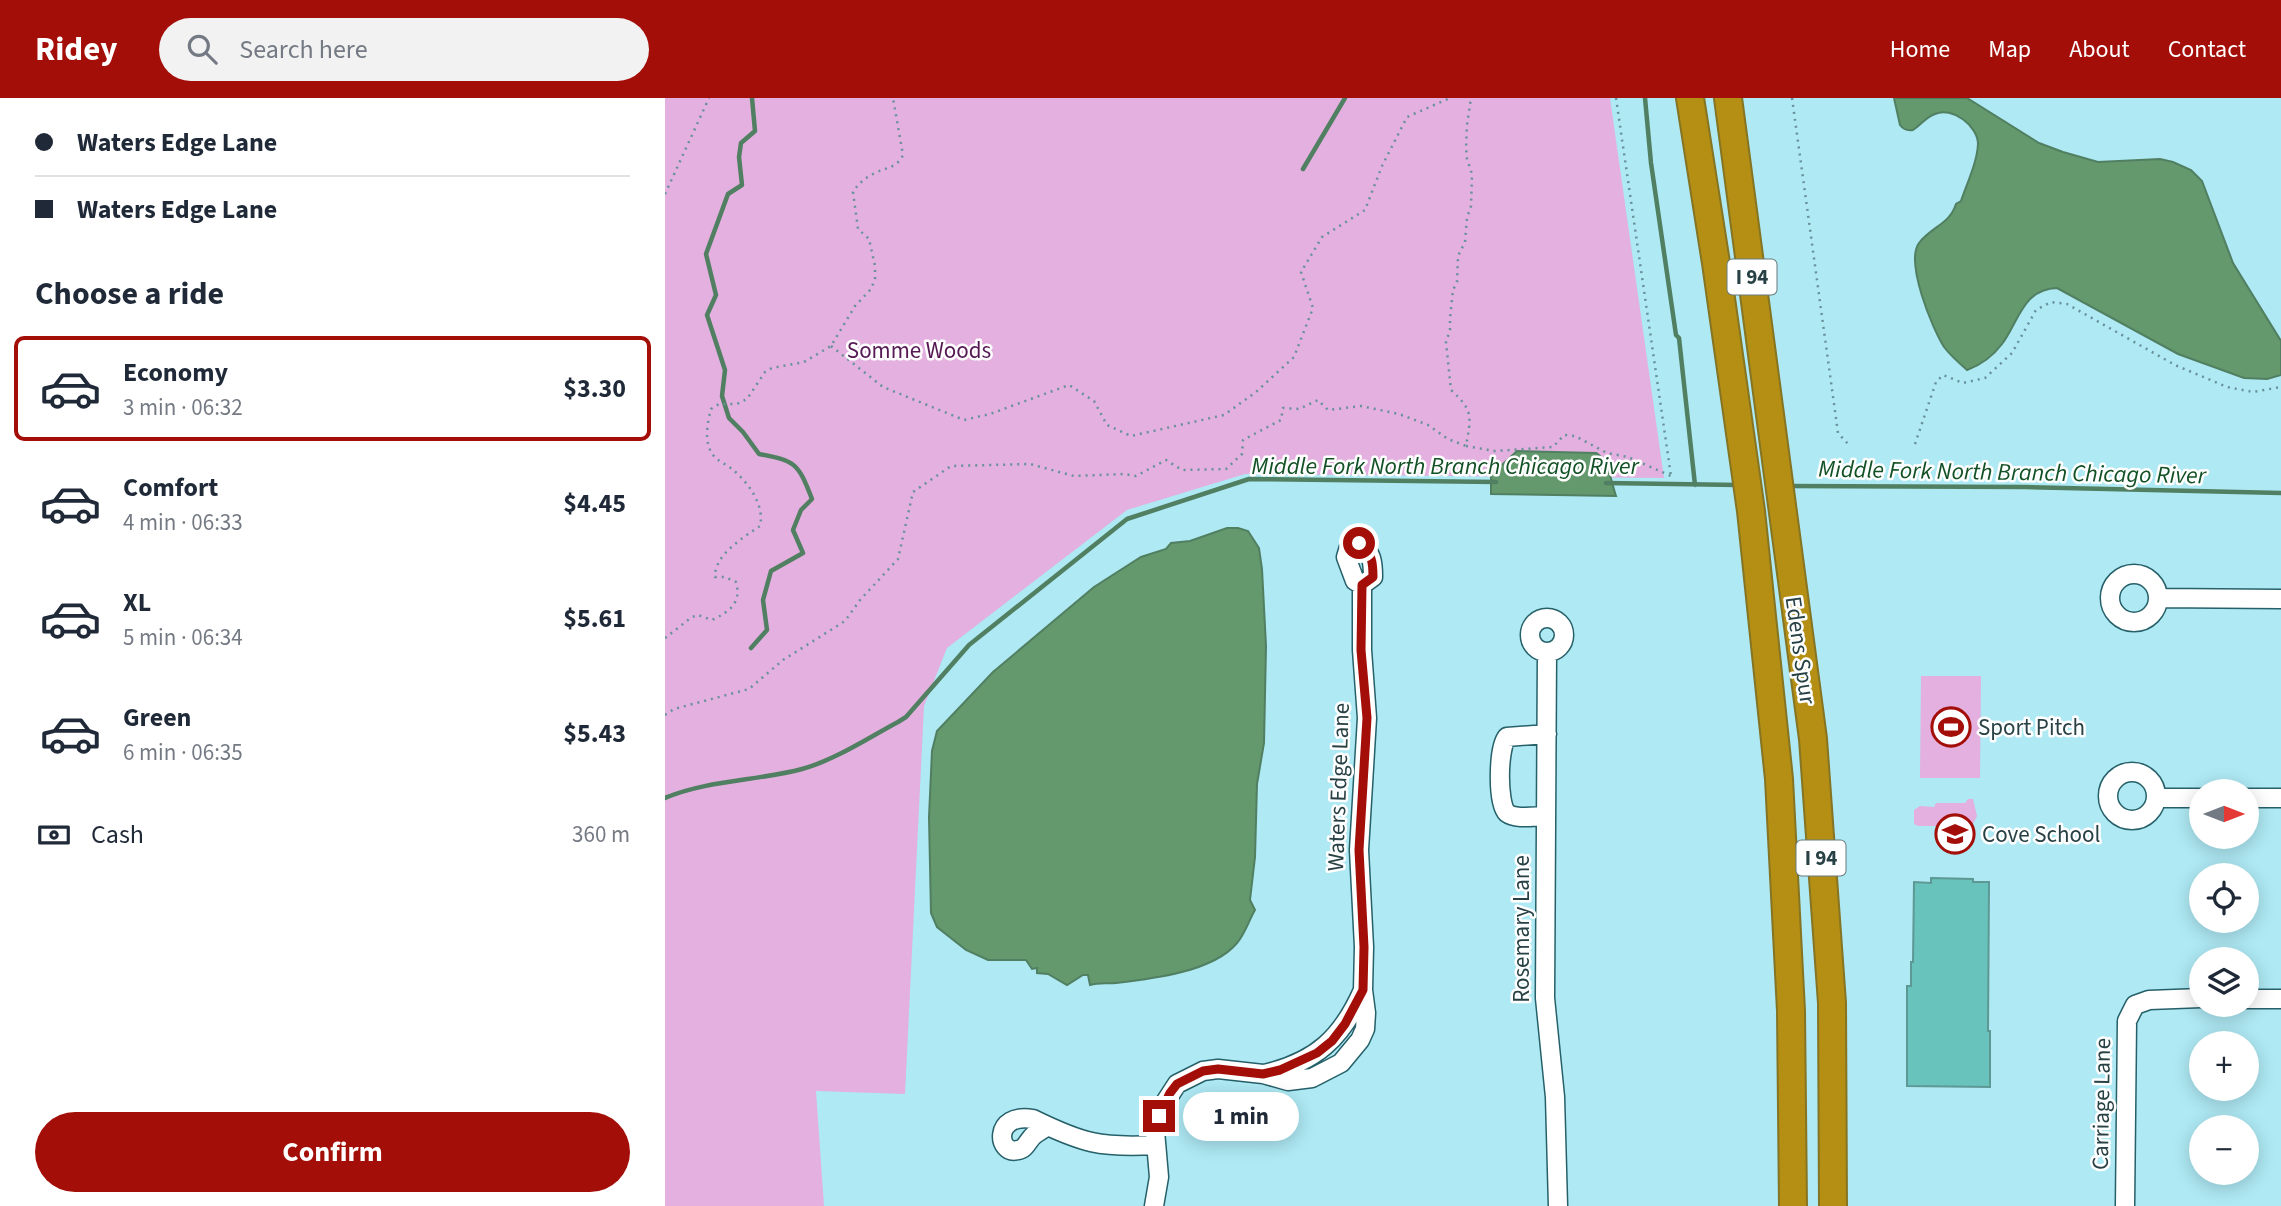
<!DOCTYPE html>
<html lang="en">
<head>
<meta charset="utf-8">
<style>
  body { margin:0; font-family:"Source Sans 3",sans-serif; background:#f2f2f3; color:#1f2937; height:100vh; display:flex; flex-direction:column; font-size:26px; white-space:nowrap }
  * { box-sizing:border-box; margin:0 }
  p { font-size:23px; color:#747a83 }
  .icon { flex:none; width:38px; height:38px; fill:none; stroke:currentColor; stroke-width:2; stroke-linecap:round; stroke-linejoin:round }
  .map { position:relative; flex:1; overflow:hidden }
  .panel { display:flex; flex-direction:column; background:#fff; width:665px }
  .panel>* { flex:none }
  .hud { display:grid; align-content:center; height:154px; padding:0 35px; background:#fff }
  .needle { width:46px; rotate:90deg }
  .controls { position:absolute; left:1524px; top:681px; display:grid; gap:14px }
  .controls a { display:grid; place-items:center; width:70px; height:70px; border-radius:50%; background:#fff; box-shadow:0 4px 18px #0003; font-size:35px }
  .end { position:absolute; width:32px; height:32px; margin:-16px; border:9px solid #a40e08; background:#fff; box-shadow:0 0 0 4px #fff }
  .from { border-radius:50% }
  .bubble { position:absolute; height:49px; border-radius:24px; background:#fff; box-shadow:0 4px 18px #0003; font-size:23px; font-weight:700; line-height:49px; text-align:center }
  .hud b { display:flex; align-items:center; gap:24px; height:66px; font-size:26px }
  .hud b+b { border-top:2px solid #e0e1e3 }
  .hud i { width:18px; height:18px; background:#1f2937 }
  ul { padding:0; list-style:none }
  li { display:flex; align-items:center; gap:21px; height:105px; margin:0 14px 10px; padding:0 21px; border:4px solid transparent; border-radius:10px }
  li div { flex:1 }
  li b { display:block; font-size:26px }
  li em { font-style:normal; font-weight:700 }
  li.on { border-color:#a40e08 }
  li>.icon { width:63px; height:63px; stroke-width:1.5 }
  h2 { padding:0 35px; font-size:32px; line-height:84px }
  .pay { display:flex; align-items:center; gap:18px; height:77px; padding:0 35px; font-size:26px }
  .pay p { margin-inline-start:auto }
  .primary-button { display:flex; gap:14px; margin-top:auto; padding:14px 35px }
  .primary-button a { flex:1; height:80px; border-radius:42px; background:#a40e08; color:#fff; font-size:28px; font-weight:700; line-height:80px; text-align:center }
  header { display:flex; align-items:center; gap:42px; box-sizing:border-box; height:98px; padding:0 35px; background:#a40e08; color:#fff }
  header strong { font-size:33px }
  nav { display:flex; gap:38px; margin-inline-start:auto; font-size:24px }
  .search { width:490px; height:63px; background:#f2f2f3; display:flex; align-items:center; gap:18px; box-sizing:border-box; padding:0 24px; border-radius:38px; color:#747a83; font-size:26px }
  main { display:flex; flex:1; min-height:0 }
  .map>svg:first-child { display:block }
  .green { fill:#e3b0df }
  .water { fill:#63996d; stroke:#517f61; stroke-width:2 }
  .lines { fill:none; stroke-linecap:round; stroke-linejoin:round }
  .stream { stroke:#517f61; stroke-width:4.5 }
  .building { fill:#68c3bc; stroke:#5e9894; stroke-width:2 }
  .minor-casing { stroke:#266069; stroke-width:21 }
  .highway-casing { stroke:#847424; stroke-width:30 }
  .path { stroke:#689199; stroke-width:2.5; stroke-dasharray:2 5; stroke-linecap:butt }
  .minor { stroke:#fff; stroke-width:18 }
  .highway { stroke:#b58f13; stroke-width:26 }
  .route { stroke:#a40e08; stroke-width:9 }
  .labels { text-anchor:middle; stroke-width:5; stroke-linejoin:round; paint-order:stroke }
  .shield { fill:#fefefe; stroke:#687a7c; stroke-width:2 }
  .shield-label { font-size:21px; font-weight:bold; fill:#284145 }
  .park-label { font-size:23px; fill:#561954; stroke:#fefefe }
  .street-label { font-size:23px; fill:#284145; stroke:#fefefe }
  .poi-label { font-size:23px; fill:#284145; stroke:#fefefe; text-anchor:start }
  .water-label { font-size:24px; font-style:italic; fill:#125025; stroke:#fefefe }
</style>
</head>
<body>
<header>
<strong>Ridey</strong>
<div class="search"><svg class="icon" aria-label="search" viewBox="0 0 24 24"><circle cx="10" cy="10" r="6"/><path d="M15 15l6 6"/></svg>Search here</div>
<nav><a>Home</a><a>Map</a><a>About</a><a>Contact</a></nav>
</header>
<main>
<section class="panel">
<div class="hud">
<b><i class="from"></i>Waters Edge Lane</b>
<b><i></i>Waters Edge Lane</b>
</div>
<h2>Choose a ride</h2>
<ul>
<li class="on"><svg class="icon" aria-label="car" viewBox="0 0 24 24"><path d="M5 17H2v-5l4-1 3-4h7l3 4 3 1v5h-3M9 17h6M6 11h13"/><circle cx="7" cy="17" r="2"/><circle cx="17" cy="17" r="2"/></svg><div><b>Economy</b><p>3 min · 06:32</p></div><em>$3.30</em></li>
<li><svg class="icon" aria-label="car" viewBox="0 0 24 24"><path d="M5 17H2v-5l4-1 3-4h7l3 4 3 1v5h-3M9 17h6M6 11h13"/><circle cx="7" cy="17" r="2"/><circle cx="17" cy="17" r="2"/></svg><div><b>Comfort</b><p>4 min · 06:33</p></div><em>$4.45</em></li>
<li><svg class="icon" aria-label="car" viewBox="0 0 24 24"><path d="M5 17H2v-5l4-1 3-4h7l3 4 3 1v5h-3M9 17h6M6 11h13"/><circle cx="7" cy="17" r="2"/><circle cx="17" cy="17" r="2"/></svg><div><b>XL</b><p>5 min · 06:34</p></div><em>$5.61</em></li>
<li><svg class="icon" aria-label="car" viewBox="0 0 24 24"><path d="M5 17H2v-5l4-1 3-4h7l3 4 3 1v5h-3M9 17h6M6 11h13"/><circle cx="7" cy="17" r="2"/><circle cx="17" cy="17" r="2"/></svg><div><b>Green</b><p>6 min · 06:35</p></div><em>$5.43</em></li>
</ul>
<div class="pay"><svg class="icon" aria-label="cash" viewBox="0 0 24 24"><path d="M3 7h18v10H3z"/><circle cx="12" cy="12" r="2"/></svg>Cash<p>360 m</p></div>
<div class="primary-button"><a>Confirm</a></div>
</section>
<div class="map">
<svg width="1616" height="1108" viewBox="0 0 1616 1108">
  <rect width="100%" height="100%" fill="#aee9f4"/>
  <path class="green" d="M0,0H945L999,380L580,376L462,412L282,550L259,608L240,996L151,993L159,1108H0Z
    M1256,578H1316L1315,680H1255Z
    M1303,701H1308L1312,718L1307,728H1253L1249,726V712L1255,708L1269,709L1271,705H1300Z"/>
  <path class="water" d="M1229,0H1302L1374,45L1398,54L1433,64L1495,61L1508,64L1526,72L1537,83L1568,165L1616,243V277L1602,281L1579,280L1513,256L1392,190C1358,191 1354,223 1337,246C1328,258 1316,267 1302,272C1294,265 1285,257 1279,249C1267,230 1240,164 1254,145C1266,129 1285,126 1291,106L1296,103C1302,85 1312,65 1313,46C1313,28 1287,8 1270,16C1261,19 1256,27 1248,32C1243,33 1238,31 1235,27Z
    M852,353L931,355C944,362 946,384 951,398L826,396V377Z
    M562,430H573L583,433L594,450L597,471L601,548L599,645L592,686L590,759L585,802L590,812C584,822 580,836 572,845C548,874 486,881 451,885C442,886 435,884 425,887L423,877H418L402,887L383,876L372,875V870L367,871L361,862H323L301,852L272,829L266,815L264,719L267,653L272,633L328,574L429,489L476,459L501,451L506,445L525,443Z"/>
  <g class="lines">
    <path class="stream" d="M980,0L986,65L1011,237L1014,240L1030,387
      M638,71L680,0
      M941,385L1073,387
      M1123,388L1360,389L1616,395
      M86,550L102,532L98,502L106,473L138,455L128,432L136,412L147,401C133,365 131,363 94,356L78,334L64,320L57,298L60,272L42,217L51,197L41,156L63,96L77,87L74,59L76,45L90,33L87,0
      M0,700C43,682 92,683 137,671C170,662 203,640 233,624L241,619L304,547L462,421L584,381L831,384"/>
  </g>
  <path class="building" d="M1266,780L1308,781V784H1324L1323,933H1325V989L1242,988V888H1246V864H1248L1249,784L1266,785Z"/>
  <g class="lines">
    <g class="minor-casing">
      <path id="minor" d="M1445 500a24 24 0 1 1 48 0a24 24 0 1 1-48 0Z
        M1493,500L1616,501
        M865 537a17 17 0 1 1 34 0a17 17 0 1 1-34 0Z
        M882,554L880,900L890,999L893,1108
        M1443 698a24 24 0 1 1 48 0a24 24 0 1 1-48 0Z
        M1492,700H1536
        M1582,700H1616
        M881,718C870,718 851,722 842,715C832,705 833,650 842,639L882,636
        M1582,901H1616
        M599,976C651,964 677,940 698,892
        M383,1028C378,1031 373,1034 369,1037C363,1042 361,1051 353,1052C332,1058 327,1014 368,1021C417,1045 435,1050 490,1047
        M489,1108L494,1079L490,1033L499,1006L512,986L538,973L553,971L598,976L623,983L647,980L676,965L695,942L700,931L701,915L698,892L699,849L694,752L702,620L697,552V487L708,479C708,464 707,454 694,445L684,449L681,459L690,483L697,487
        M1460,1108L1462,923L1470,907L1484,902L1536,900"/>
    </g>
    <g class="highway-casing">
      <path id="highway" d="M1025,0L1051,165L1086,413L1114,681L1126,913L1128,1108
        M1063,0L1148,641L1167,905L1168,1108"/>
    </g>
    <path class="path" d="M951,0L1006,378
      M1127,0L1173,335L1184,347
      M0,96L44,0
      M166,248L218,289L299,322L325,316L404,287L429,303L442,327L466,338L559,317L591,294L629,259L648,210L636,174L657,139L700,112L717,68L742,19L785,0
      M1250,346L1271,284L1278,277L1298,285L1320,280L1347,255L1371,212L1386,204L1402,206L1510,267L1562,289L1588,294L1616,289
      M801,348L830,353L888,349L899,337L910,338L942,355L963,359L1006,378
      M0,540L27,519L33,517L47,522C64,514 77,505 71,484L60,479H50C49,457 79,439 95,428C100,407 83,384 67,371C58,364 48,362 44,349C40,338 43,322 46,311L54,306H72L82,301L100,274L107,270L139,264L166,248L190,208L206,191L210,181V168L204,141L193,131L188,94C193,86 201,79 210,75C222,69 232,70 238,57L228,0
      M0,617L9,611L84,591L118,562L180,523L195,502L233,461L248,394L286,368L365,366L409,378L459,376L471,378L501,362L517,372L561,371L577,356L578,342L616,322L618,310L634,311L653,302L663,312L696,308L734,316L763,327L783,341L801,348C806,319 809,313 786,292L781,244L785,232V220L788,192L792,184L793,158L800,144L802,120L806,108L807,76L802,61L801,50L802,27L806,0"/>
    <use href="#minor" class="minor"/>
    <use href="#highway" class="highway"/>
  </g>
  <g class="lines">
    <path class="route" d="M494,1018L505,995L512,986L538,973L553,971L598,976L615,972L652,955L667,943L680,926L698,892L699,849L694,752L702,620L696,552L697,487L708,479C708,464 707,455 694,445"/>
  </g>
  <defs>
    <g id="stadium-ring" transform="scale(2.0125)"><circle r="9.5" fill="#fefefe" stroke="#a40e08" stroke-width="1.5"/><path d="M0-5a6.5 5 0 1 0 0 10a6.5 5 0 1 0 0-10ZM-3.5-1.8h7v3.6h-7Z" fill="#a40e08"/></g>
    <g id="school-ring" transform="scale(2.0125)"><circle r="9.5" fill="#fefefe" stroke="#a40e08" stroke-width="1.5"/><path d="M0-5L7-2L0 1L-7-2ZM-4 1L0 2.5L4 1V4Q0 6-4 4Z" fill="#a40e08"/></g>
  </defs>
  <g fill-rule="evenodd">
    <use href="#stadium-ring" x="1286" y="629"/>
    <use href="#school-ring" x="1290" y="736"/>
  </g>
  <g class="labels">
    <g class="shield">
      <rect x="1062.5" y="161.5" width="49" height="35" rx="5"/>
      <rect x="1131.5" y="742.5" width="49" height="35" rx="5"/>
    </g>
    <g class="shield-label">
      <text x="1087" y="186">I 94</text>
      <text x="1156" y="767">I 94</text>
    </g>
    <g class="park-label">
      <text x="254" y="260">Somme Woods</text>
    </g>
    <g class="street-label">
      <text transform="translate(1136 552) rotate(82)" y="8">Edens Spur</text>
      <text transform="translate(673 689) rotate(-88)" y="8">Waters Edge Lane</text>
      <text transform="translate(856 831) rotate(-90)" y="8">Rosemary Lane</text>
      <text transform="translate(1436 1006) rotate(-89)" y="8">Carriage Lane</text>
    </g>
    <g class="poi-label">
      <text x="1313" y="637">Sport Pitch</text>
      <text x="1317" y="744">Cove School</text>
    </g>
    <g class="water-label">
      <text x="780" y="376">Middle Fork North Branch Chicago River</text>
      <text transform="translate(1347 374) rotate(1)" y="8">Middle Fork North Branch Chicago River</text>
    </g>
  </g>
</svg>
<div class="controls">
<a><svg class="needle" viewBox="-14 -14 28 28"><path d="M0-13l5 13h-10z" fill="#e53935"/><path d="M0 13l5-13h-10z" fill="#747a83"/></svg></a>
<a><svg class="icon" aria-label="locate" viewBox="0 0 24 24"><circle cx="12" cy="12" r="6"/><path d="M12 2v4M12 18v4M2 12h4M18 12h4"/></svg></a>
<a><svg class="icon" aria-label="layers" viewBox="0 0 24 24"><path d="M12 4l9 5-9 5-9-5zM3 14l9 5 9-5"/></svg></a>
<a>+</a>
<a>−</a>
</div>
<i class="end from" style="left:694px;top:445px"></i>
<i class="end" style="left:494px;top:1018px"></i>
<div class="bubble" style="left:518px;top:994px;width:116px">1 min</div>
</div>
</main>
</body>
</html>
